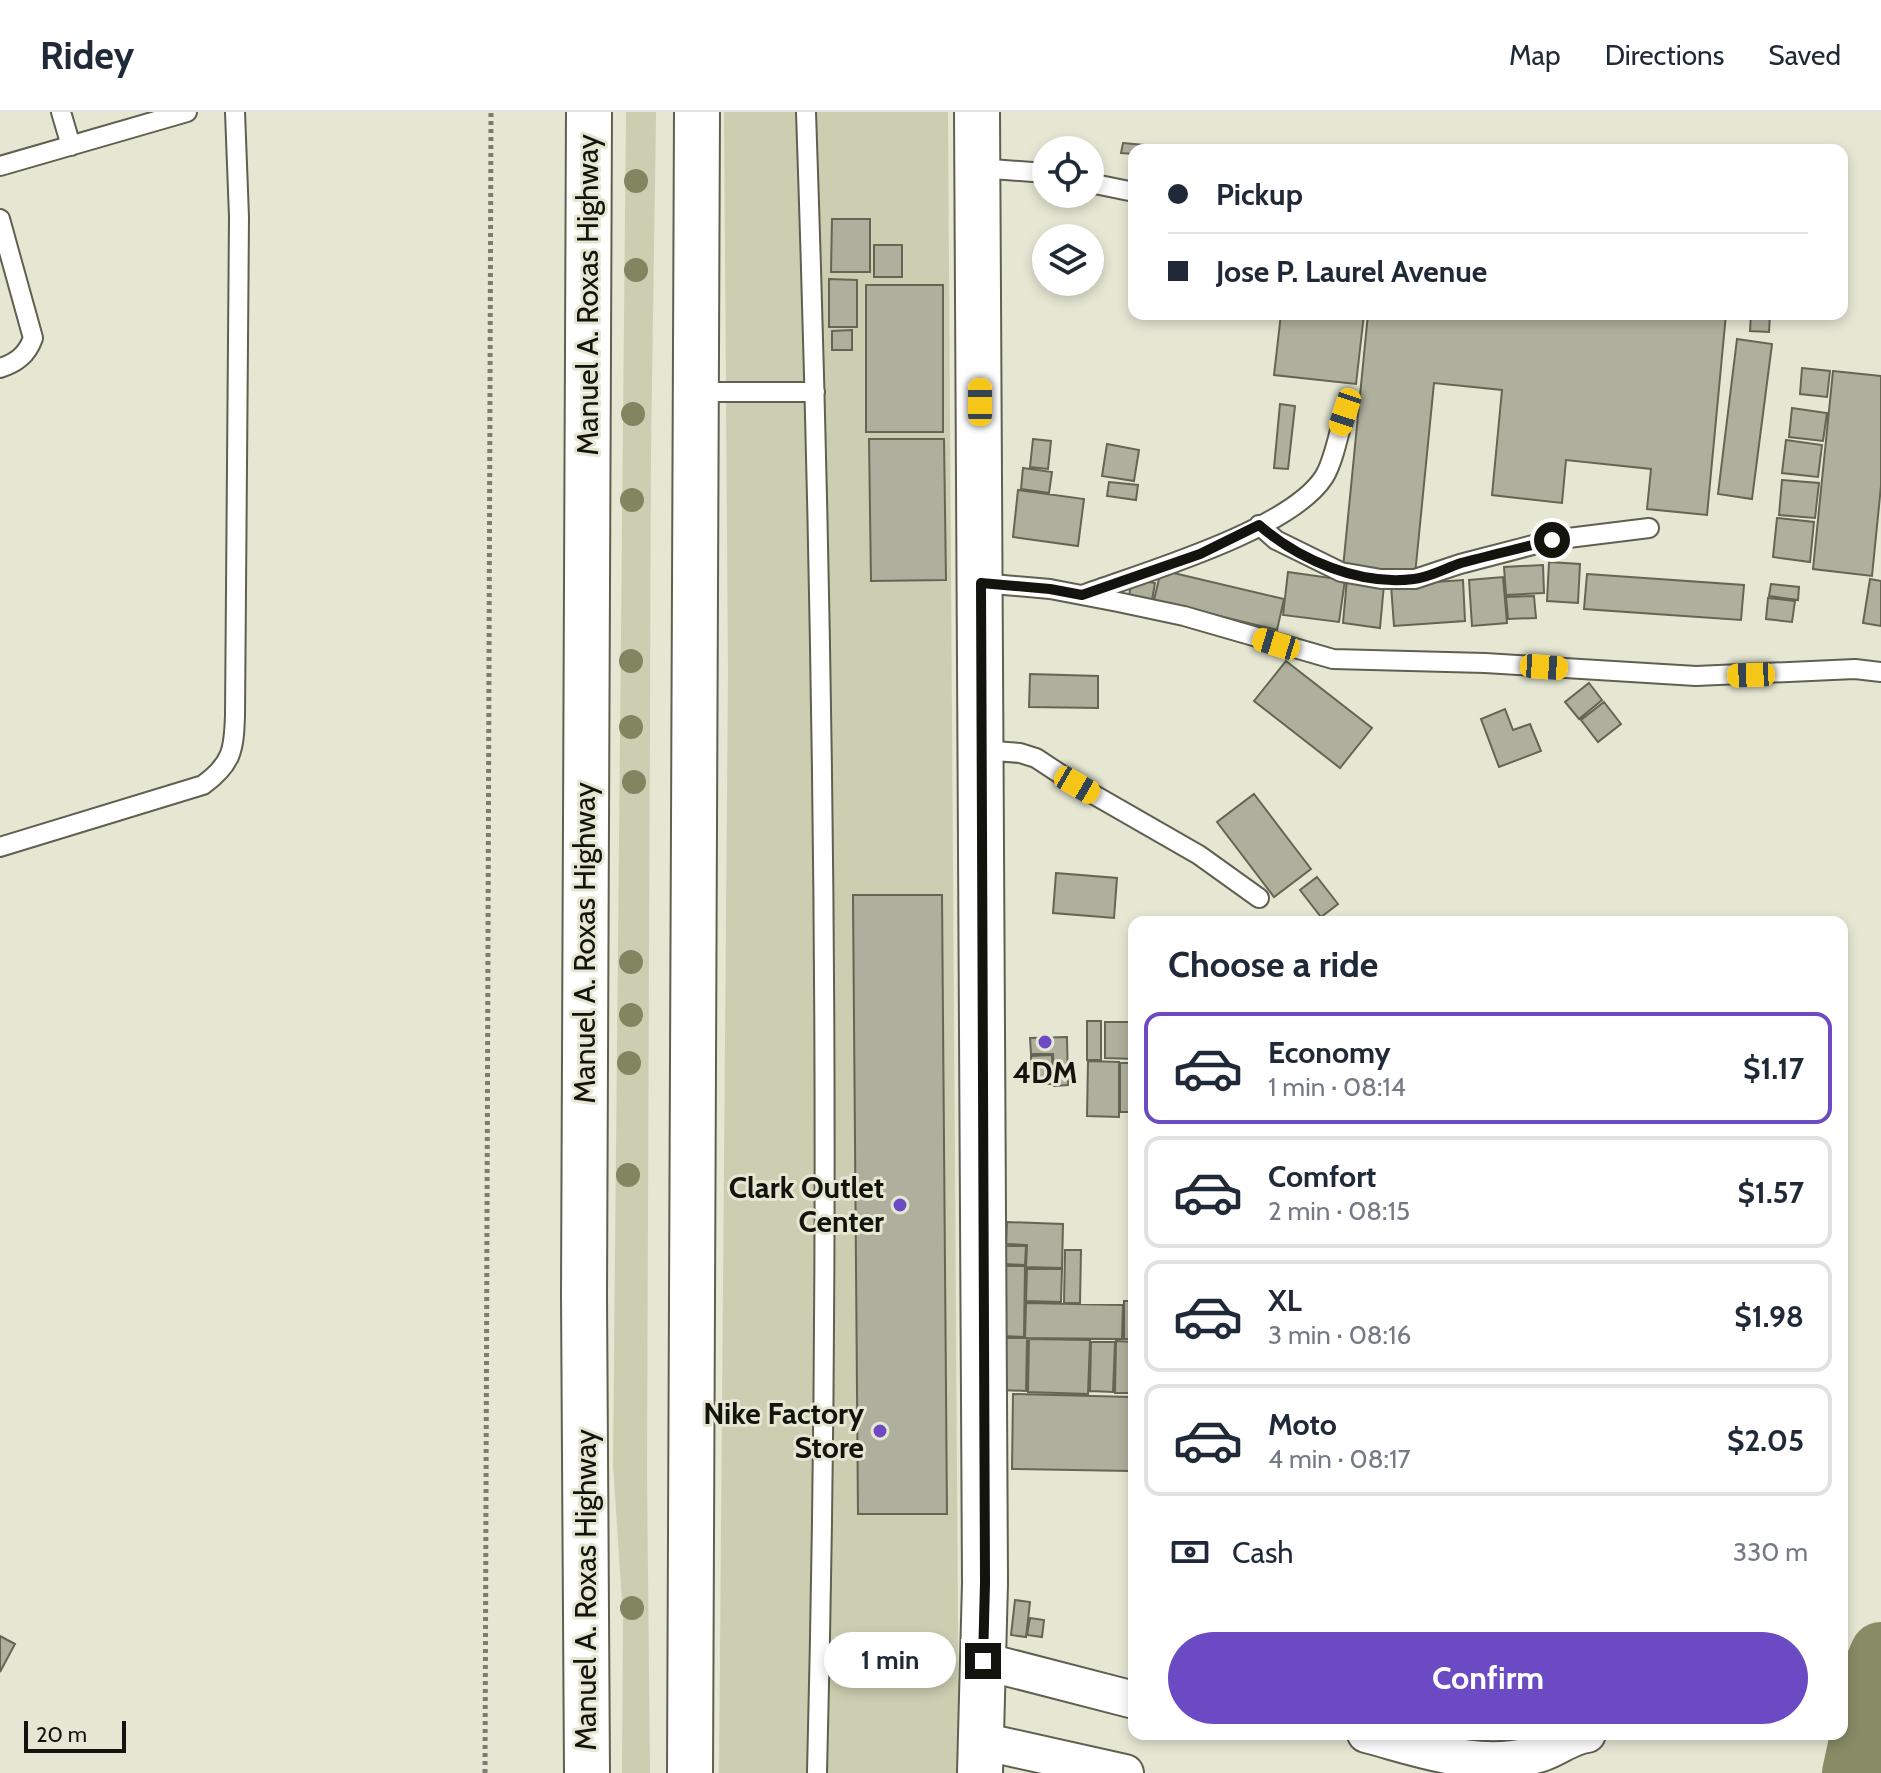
<!DOCTYPE html>
<html lang="en">
<head>
<meta charset="utf-8">
<style>
  body { margin:0; font-family:Cabin,sans-serif; background:#f2f2f3; color:#1f2937; height:100vh; display:flex; flex-direction:column; font-size:30px; white-space:nowrap }
  * { box-sizing:border-box; margin:0 }
  p { font-size:26px; color:#747a83 }
  .icon { flex:none; width:44px; height:44px; fill:none; stroke:currentColor; stroke-width:2; stroke-linecap:round; stroke-linejoin:round }
  .map { position:relative; flex:1; overflow:hidden }
  .sheet { position:absolute; left:1128px; top:804px; width:720px; height:824px; display:flex; flex-direction:column; background:#fff; border-radius:16px; box-shadow:0 4px 12px #0003 }
  .sheet>* { flex:none }
  .top-card { position:absolute; left:1128px; top:32px; width:720px; height:176px; border-radius:16px; box-shadow:0 4px 12px #0003; display:grid; align-content:center; height:176px; padding:0 40px; background:#fff }
  .controls { position:absolute; left:1032px; top:24px; display:grid; gap:16px }
  .controls a { display:grid; place-items:center; width:72px; height:72px; border-radius:50%; background:#fff; box-shadow:0 4px 12px #0003; font-size:40px }
  .scale { position:absolute; left:24px; bottom:20px; width:102px; box-sizing:border-box; padding-left:8px; border:4px solid #13140d; border-top:0; font-size:22px; line-height:28px; white-space:nowrap; color:#13140d; -webkit-text-stroke:6px #e5e7d3; paint-order:stroke }
  .end { position:absolute; width:36px; height:36px; margin:-18px; border:10px solid #13140d; background:#fff; box-shadow:0 0 0 4px #fff }
  .from { border-radius:50% }
  .bubble { position:absolute; height:56px; border-radius:28px; background:#fff; box-shadow:0 4px 12px #0003; font-size:26px; font-weight:700; line-height:56px; text-align:center }
  .car { position:absolute; width:24px; height:48px; margin:-24px -12px; border-radius:10px; box-shadow:0 0 6px 2px #0007; background:linear-gradient(#f5c518 24%,#345 0 40%,#f5c518 0 76%,#345 0 86%,#f5c518 0) }
  .top-card b { display:flex; align-items:center; gap:28px; height:76px; font-size:30px }
  .top-card b+b { border-top:2px solid #e0e1e3 }
  .top-card i { width:20px; height:20px; background:#1f2937 }
  ul { padding:0; list-style:none }
  li { display:flex; align-items:center; gap:24px; height:112px; margin:0 16px 12px; padding:0 24px; border:4px solid #e0e1e3; border-radius:16px }
  li div { flex:1 }
  li b { display:block; font-size:30px }
  li em { font-style:normal; font-weight:700 }
  li.selected { border-color:#6b4ac3 }
  li>.icon { width:72px; height:72px; stroke-width:1.5 }
  h2 { padding:0 40px; font-size:36px; line-height:96px }
  .pay { display:flex; align-items:center; gap:20px; height:88px; padding:0 40px; font-size:30px }
  .pay p { margin-inline-start:auto }
  .button { display:flex; gap:16px; margin-top:auto; padding:16px 40px }
  .button a { flex:1; height:92px; border-radius:48px; background:#6b4ac3; color:#fff; font-size:32px; font-weight:700; line-height:92px; text-align:center }
  header { display:flex; align-items:center; gap:48px; box-sizing:border-box; height:112px; padding:0 40px; background:#fff; border-bottom:2px solid #e0e1e3 }
  header strong { font-size:38px }
  nav { display:flex; gap:44px; margin-inline-start:auto; font-size:28px }
  .map>svg:first-child { display:block }
  .green { fill:#ccceb1 }
  .lines { fill:none; stroke-linecap:round; stroke-linejoin:round }
  .river { stroke:#888b65; stroke-width:62 }
  .building { fill:#aeaf9c; stroke:#646553; stroke-width:2 }
  .service-casing { stroke:#5f604f; stroke-width:22 }
  .minor-casing { stroke:#5f604f; stroke-width:40 }
  .tertiary-casing { stroke:#5f604f; stroke-width:48 }
  .primary-casing { stroke:#5f604f; stroke-width:48 }
  .path { stroke:#7c7d70; stroke-width:5; stroke-dasharray:4 4; stroke-linecap:butt }
  .service { stroke:#fff; stroke-width:18 }
  .minor { stroke:#fff; stroke-width:36 }
  .tertiary { stroke:#fff; stroke-width:44 }
  .primary { stroke:#fff; stroke-width:44 }
  .tree { fill:#838560 }
  .route { stroke:#13140d; stroke-width:10 }
  .poi-dot { fill:#6b4ac3; stroke:#e5e7d3; stroke-width:3 }
  .labels { text-anchor:middle; stroke-width:6; stroke-linejoin:round; paint-order:stroke }
  .street-label { font-size:30px; fill:#13140d; stroke:#e5e7d3 }
  .poi-label { font-size:30px; font-weight:bold; fill:#13140d; stroke:#e5e7d3; text-anchor:end }
</style>
</head>
<body>
<header>
<strong>Ridey</strong>
<nav><a>Map</a><a>Directions</a><a>Saved</a></nav>
</header>
<div class="map">
<svg width="1881" height="1661" viewBox="0 0 1881 1661">
  <rect width="100%" height="100%" fill="#e5e7d3"/>
  <path class="green" d="M626,0H656V6L651,338L647,1360L650,1661H622L623,1506L613,1352Z
    M724,0H948L959,1661H719L728,562Z"/>
  <g class="lines">
    <path class="river" d="M1853,1661L1877,1550L1881,1541"/>
  </g>
  <path class="building" d="M1123,31L1144,33V38H1134V42L1121,41Z
    M832,107H870V160H831Z
    M874,133H902V165H874Z
    M829,167L857,168V215H829Z
    M866,173H943V320H866Z
    M1281,202H1364L1356,272L1274,263Z
    M1368,202H1726L1707,403L1647,397L1651,357L1566,348L1562,391L1492,383L1502,278L1434,271L1415,463L1343,456Z
    M1751,202H1770L1769,220L1750,219Z
    M852,218V238H832V219Z
    M1737,227L1772,232L1752,387L1718,382Z
    M1802,256L1830,259L1827,285L1800,282Z
    M1833,259L1881,264V374L1872,464L1813,457Z
    M1280,292L1295,294L1288,357L1274,356Z
    M1792,296L1827,301L1823,329L1789,325Z
    M869,327H944L946,468L871,469Z
    M1033,327L1051,329L1048,357L1030,355Z
    M1786,328L1822,333L1818,365L1782,361Z
    M1107,332L1139,338L1134,369L1102,364Z
    M1023,356L1052,360L1049,381L1021,377Z
    M1782,368L1819,371L1815,406L1779,403Z
    M1109,370L1138,373L1136,388L1107,384Z
    M1018,378L1084,387L1078,434L1013,425Z
    M1777,406L1814,410L1810,450L1773,445Z
    M1549,450L1580,452L1578,491L1547,489Z
    M1543,453L1544,481L1506,483L1504,455Z
    M1161,458L1284,487L1277,518L1154,488Z
    M1288,460L1345,468L1339,510L1283,503Z
    M1587,462L1744,473L1741,508L1584,497Z
    M1503,465L1507,511L1472,514L1469,468Z
    M1132,467L1155,471L1152,488L1129,484Z
    M1347,467L1384,472L1380,516L1343,511Z
    M1870,467L1881,469V514L1863,511Z
    M1463,468L1465,509L1394,514L1391,473Z
    M1771,472L1799,475L1798,488L1769,484Z
    M1534,484L1536,506L1508,507L1506,485Z
    M1768,486L1795,489L1792,510L1766,507Z
    M1286,549L1372,616L1340,656L1254,589Z
    M1030,562L1098,564V596L1029,595Z
    M1589,571L1602,588L1579,607L1565,590Z
    M1604,590L1621,612L1598,630L1581,608Z
    M1505,597L1513,618L1530,612L1541,639L1499,655L1481,607Z
    M1254,682L1311,757L1274,785L1217,710Z
    M1056,761L1117,766L1114,806L1053,801Z
    M1317,765L1338,792L1321,805L1300,778Z
    M853,783H942L947,1402H858Z
    M1087,909H1101V948H1087Z
    M1105,910H1134V947L1105,946Z
    M1067,925L1068,973L1054,974L1053,942H1031L1030,926Z
    M1052,943L1053,972H1032L1031,944Z
    M1088,949L1119,950V1005L1087,1004Z
    M1120,951H1134V1000H1120Z
    M1007,1110L1063,1112L1062,1156L1026,1155L1027,1133L1006,1132Z
    M1006,1134H1026L1025,1153L1005,1152Z
    M1065,1138H1081L1080,1191H1064Z
    M1006,1154H1025L1024,1225L1004,1224Z
    M1027,1157H1062L1061,1190L1026,1189Z
    M1124,1189H1134V1227H1124Z
    M1026,1191L1123,1193L1122,1227L1025,1226Z
    M1003,1226H1027L1026,1279L1002,1278Z
    M1029,1227L1090,1228L1088,1282L1028,1280Z
    M1116,1229L1134,1230V1281H1115Z
    M1091,1230H1115L1113,1280L1090,1279Z
    M1013,1282L1131,1285L1130,1359L1012,1357Z
    M1015,1488L1030,1490L1026,1525L1011,1523Z
    M1030,1506L1044,1508L1042,1525L1027,1523Z
    M0,1524L15,1532L0,1560Z"/>
  <g class="lines">
    <g class="service-casing">
      <path id="service" d="M61,0L71,34
        M806,0C825,553 831,1108 817,1661
        M0,54L187,0
        M978,56L1046,61
        M1090,71L1134,80
        M0,107L33,226C27,243 16,251 0,256
        M695,280H815
        M1259,413L1276,428L1341,460L1381,467H1415L1460,452L1552,428L1649,416
        M981,471L1050,477L1118,490L1184,504L1333,547L1485,551L1696,564L1855,557L1881,560
        M1085,482C1145,460 1290,418 1324,365C1334,349 1339,319 1345,300
        M981,638L1020,641L1036,646L1077,673L1199,743L1259,786
        M0,735L203,673C232,652 234,638 235,603L239,105L235,0"/>
    </g>
    <g class="minor-casing">
      <path id="minor" d="M983,1549L1134,1588
        M1366,1622C1423,1637 1482,1660 1541,1641C1557,1636 1570,1624 1587,1622
        M981,1629L1125,1661"/>
    </g>
    <g class="tertiary-casing">
      <path id="tertiary" d="M977,0L985,1471L980,1661"/>
    </g>
    <g class="primary-casing">
      <path id="primary" d="M587,1661L584,1183L589,0
        M690,1661L697,0"/>
    </g>
    <path class="path" d="M485,1661L491,0"/>
    <use href="#service" class="service"/>
    <use href="#minor" class="minor"/>
    <use href="#tertiary" class="tertiary"/>
    <use href="#primary" class="primary"/>
  </g>
  <g class="tree">
    <circle cx="636" cy="69" r="12"/>
    <circle cx="636" cy="158" r="12"/>
    <circle cx="633" cy="302" r="12"/>
    <circle cx="632" cy="388" r="12"/>
    <circle cx="631" cy="549" r="12"/>
    <circle cx="631" cy="615" r="12"/>
    <circle cx="634" cy="670" r="12"/>
    <circle cx="631" cy="850" r="12"/>
    <circle cx="631" cy="903" r="12"/>
    <circle cx="629" cy="951" r="12"/>
    <circle cx="628" cy="1063" r="12"/>
    <circle cx="632" cy="1496" r="12"/>
  </g>
  <g class="lines">
    <path class="route" d="M983,1549L985,1471L981,471L1050,477L1082,483L1200,442L1259,413C1299,448 1360,474 1414,467C1430,465 1446,456 1461,451C1491,443 1522,436 1552,428"/>
  </g>
  <g class="poi-dot">
    <circle cx="1045" cy="930" r="8"/>
    <circle cx="900" cy="1093" r="8"/>
    <circle cx="880" cy="1319" r="8"/>
  </g>
  <g class="labels">
    <g class="street-label">
      <text transform="translate(588 183) rotate(-90)" y="10">Manuel A. Roxas Highway</text>
      <text transform="translate(585 831) rotate(-90)" y="10">Manuel A. Roxas Highway</text>
      <text transform="translate(586 1478) rotate(-90)" y="10">Manuel A. Roxas Highway</text>
    </g>
    <g class="poi-label">
      <text x="1045" y="971" text-anchor="middle">4DM</text>
      <text x="884" y="1086">Clark Outlet<tspan x="884" dy="34">Center</tspan></text>
      <text x="864" y="1312">Nike Factory<tspan x="864" dy="34">Store</tspan></text>
    </g>
  </g>
</svg>
<div class="controls">
<a><svg class="icon" aria-label="locate" viewBox="0 0 24 24"><circle cx="12" cy="12" r="6"/><path d="M12 2v4M12 18v4M2 12h4M18 12h4"/></svg></a>
<a><svg class="icon" aria-label="layers" viewBox="0 0 24 24"><path d="M12 4l9 5-9 5-9-5zM3 14l9 5 9-5"/></svg></a>
</div>
<div class="scale">20 m</div>
<i class="end from" style="left:1552px;top:428px"></i>
<i class="end" style="left:983px;top:1549px"></i>
<div class="bubble" style="left:824px;top:1520px;width:132px">1 min</div>
<i class="car" style="left:980px;top:290px;rotate:0deg"></i>
<i class="car" style="left:1345px;top:300px;rotate:198deg"></i>
<i class="car" style="left:1276px;top:532px;rotate:287deg"></i>
<i class="car" style="left:1544px;top:555px;rotate:94deg"></i>
<i class="car" style="left:1751px;top:563px;rotate:268deg"></i>
<i class="car" style="left:1077px;top:673px;rotate:120deg"></i>
<div class="top-card">
<b><i class="from"></i>Pickup</b>
<b><i></i>Jose P. Laurel Avenue</b>
</div>
<section class="sheet">
<h2>Choose a ride</h2>
<ul>
<li class="selected"><svg class="icon" aria-label="car" viewBox="0 0 24 24"><path d="M5 17H2v-5l4-1 3-4h7l3 4 3 1v5h-3M9 17h6M6 11h13"/><circle cx="7" cy="17" r="2"/><circle cx="17" cy="17" r="2"/></svg><div><b>Economy</b><p>1 min · 08:14</p></div><em>$1.17</em></li>
<li><svg class="icon" aria-label="car" viewBox="0 0 24 24"><path d="M5 17H2v-5l4-1 3-4h7l3 4 3 1v5h-3M9 17h6M6 11h13"/><circle cx="7" cy="17" r="2"/><circle cx="17" cy="17" r="2"/></svg><div><b>Comfort</b><p>2 min · 08:15</p></div><em>$1.57</em></li>
<li><svg class="icon" aria-label="car" viewBox="0 0 24 24"><path d="M5 17H2v-5l4-1 3-4h7l3 4 3 1v5h-3M9 17h6M6 11h13"/><circle cx="7" cy="17" r="2"/><circle cx="17" cy="17" r="2"/></svg><div><b>XL</b><p>3 min · 08:16</p></div><em>$1.98</em></li>
<li><svg class="icon" aria-label="car" viewBox="0 0 24 24"><path d="M5 17H2v-5l4-1 3-4h7l3 4 3 1v5h-3M9 17h6M6 11h13"/><circle cx="7" cy="17" r="2"/><circle cx="17" cy="17" r="2"/></svg><div><b>Moto</b><p>4 min · 08:17</p></div><em>$2.05</em></li>
</ul>
<div class="pay"><svg class="icon" aria-label="cash" viewBox="0 0 24 24"><path d="M3 7h18v10H3z"/><circle cx="12" cy="12" r="2"/></svg>Cash<p>330 m</p></div>
<div class="button"><a>Confirm</a></div>
</section>
</div>
</body>
</html>
